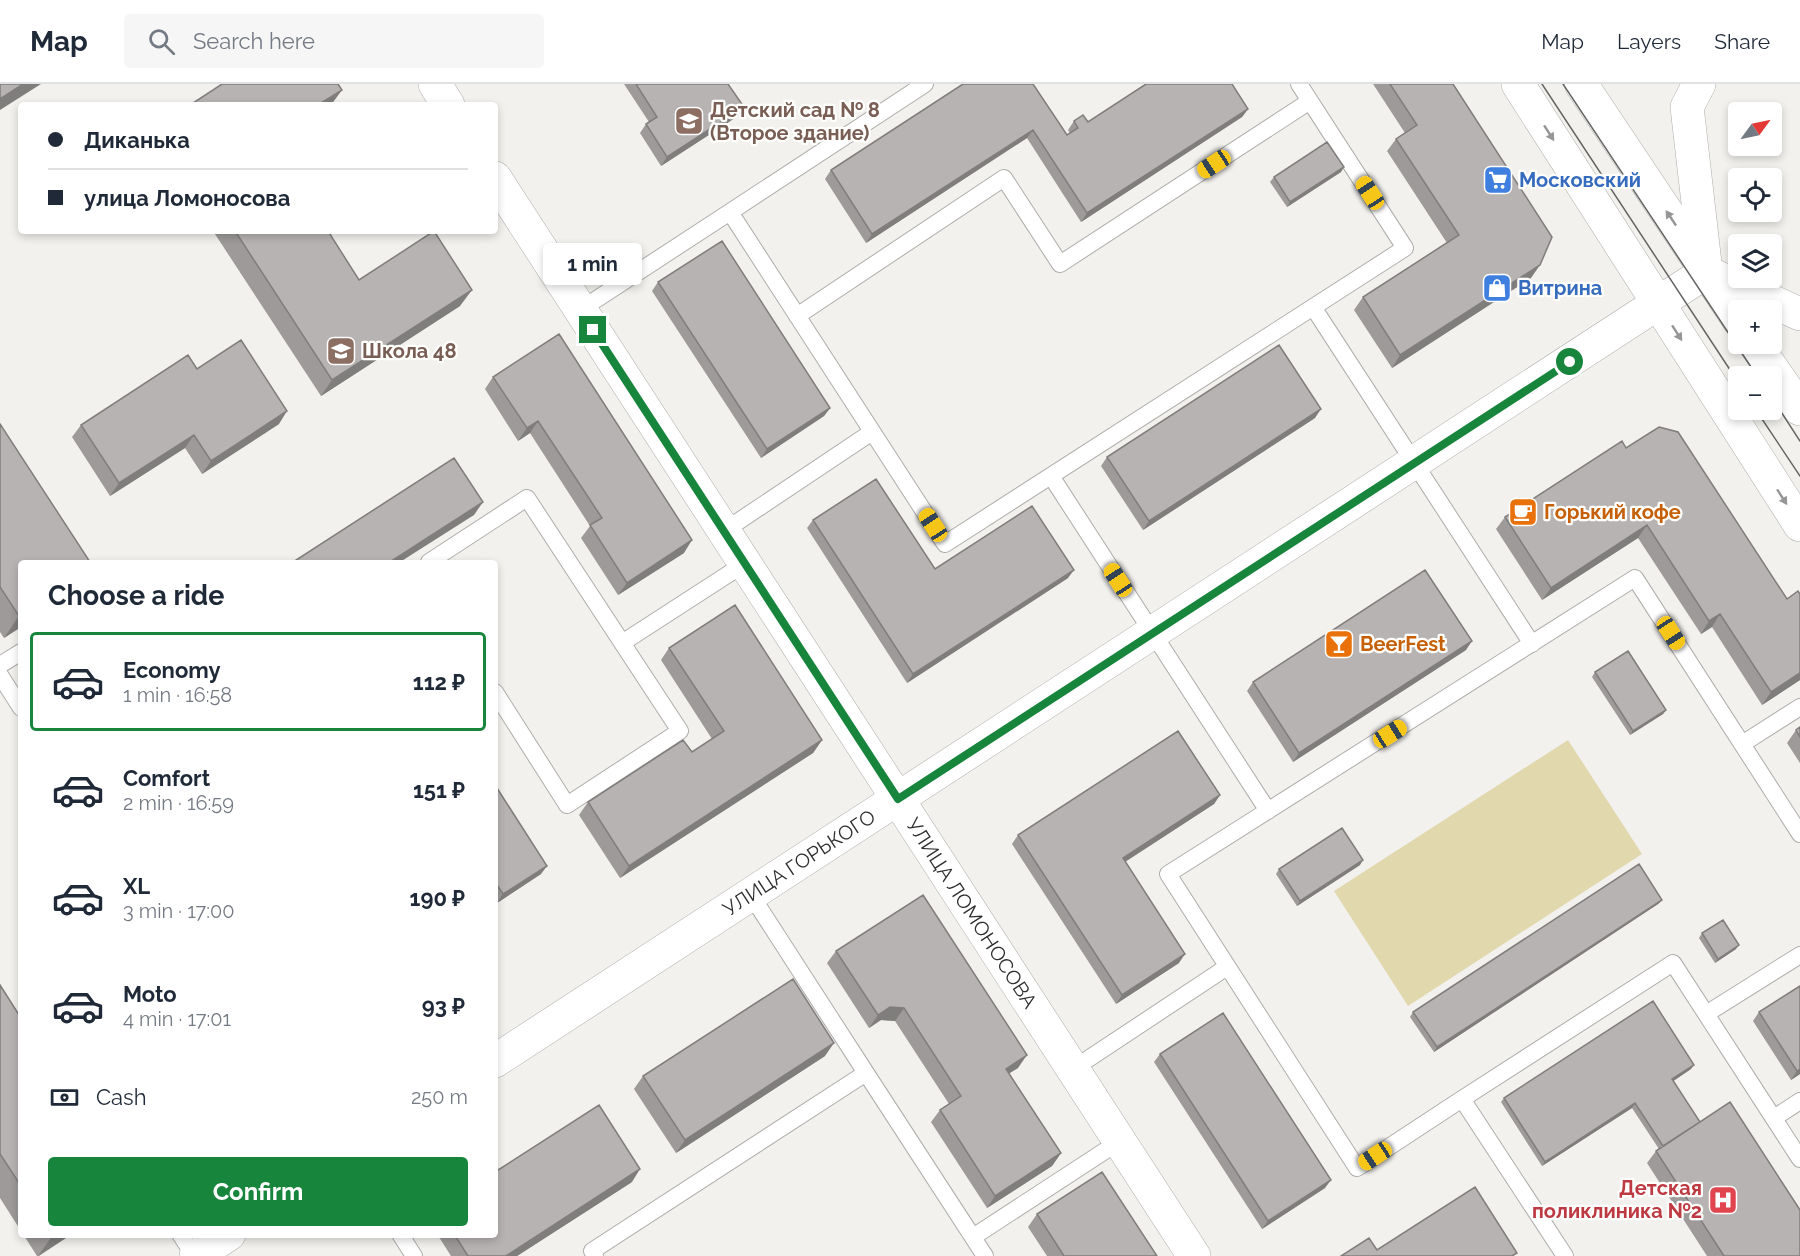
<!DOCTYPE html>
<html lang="en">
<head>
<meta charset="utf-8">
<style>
  body { margin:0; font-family:Raleway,sans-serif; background:#f6f6f7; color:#1f2937; height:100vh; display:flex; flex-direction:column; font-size:22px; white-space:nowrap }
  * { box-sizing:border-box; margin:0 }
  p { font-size:20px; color:#747a83 }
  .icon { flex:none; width:33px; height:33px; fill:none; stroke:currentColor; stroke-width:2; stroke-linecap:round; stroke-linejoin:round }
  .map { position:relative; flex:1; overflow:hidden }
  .drawer { position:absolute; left:18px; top:476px; width:480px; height:678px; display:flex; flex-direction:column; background:#fff; border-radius:6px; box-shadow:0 3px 9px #0003 }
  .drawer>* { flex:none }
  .banner { position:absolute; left:18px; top:18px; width:480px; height:132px; border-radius:6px; box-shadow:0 3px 9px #0003; display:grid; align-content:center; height:132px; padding:0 30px; background:#fff }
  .needle { width:39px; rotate:57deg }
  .buttons { position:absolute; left:1728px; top:18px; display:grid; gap:12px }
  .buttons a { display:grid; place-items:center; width:54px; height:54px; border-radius:6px; background:#fff; box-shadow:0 3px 9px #0003; font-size:30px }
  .end { position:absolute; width:27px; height:27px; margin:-14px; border:8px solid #17853c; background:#fff; box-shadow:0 0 0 3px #fff }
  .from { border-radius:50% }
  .bubble { position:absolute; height:42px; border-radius:6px; background:#fff; box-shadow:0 3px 9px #0003; font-size:20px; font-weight:700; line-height:42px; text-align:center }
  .car { position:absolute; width:18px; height:36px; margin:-18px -9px; border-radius:8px; box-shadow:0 0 4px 2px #0007; background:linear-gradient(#f5c518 24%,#345 0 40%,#f5c518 0 76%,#345 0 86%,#f5c518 0) }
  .banner b { display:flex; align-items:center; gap:21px; height:57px; font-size:22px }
  .banner b+b { border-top:2px solid #e0e1e3 }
  .banner i { width:15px; height:15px; background:#1f2937 }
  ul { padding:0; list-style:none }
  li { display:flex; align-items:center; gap:18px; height:99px; margin:0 12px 9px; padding:0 18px; border:3px solid transparent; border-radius:6px }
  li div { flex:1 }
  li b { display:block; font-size:22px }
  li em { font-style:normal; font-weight:700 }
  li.on { border-color:#17853c }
  li>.icon { width:54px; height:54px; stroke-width:1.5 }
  h2 { padding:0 30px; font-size:27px; line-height:72px }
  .pay { display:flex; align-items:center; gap:15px; height:66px; padding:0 30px; font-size:22px }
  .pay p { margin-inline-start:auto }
  .action { display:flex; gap:12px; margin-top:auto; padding:12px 30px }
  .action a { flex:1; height:69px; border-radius:6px; background:#17853c; color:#fff; font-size:24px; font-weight:700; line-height:69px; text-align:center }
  header { display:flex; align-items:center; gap:36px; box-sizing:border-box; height:84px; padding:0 30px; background:#fff; border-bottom:2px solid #e0e1e3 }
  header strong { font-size:28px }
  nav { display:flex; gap:33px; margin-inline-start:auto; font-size:21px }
  .search { width:420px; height:54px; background:#f6f6f7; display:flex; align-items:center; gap:15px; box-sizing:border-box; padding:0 21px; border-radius:6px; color:#747a83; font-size:22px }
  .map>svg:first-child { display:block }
  .green { fill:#e1d8ae }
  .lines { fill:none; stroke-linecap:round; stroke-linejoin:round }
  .service-casing { stroke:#aeadaa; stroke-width:18 }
  .minor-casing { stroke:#aeadaa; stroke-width:34 }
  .tertiary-casing { stroke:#aeadaa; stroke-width:34 }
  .secondary-casing { stroke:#aeadaa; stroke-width:34 }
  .service { stroke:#fff; stroke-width:16 }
  .minor { stroke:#fff; stroke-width:33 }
  .tertiary { stroke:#fff; stroke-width:33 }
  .secondary { stroke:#fff; stroke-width:33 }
  .tram { stroke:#656563; stroke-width:1.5 }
  .wall { fill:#9d9a99 }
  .shaded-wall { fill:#807d7d }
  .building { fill:#b7b3b2; stroke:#807d7d; stroke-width:1.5 }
  .oneway { fill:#969696 }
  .route { stroke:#17853c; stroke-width:8 }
  .labels { text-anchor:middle; stroke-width:4.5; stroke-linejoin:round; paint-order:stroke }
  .education-label { font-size:20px; font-weight:bold; fill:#785e54; stroke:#fffffd; text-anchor:start }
  .shop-label { font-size:20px; font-weight:bold; fill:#366cbe; stroke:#fffffd; text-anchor:start }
  .food-label { font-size:20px; font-weight:bold; fill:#c56008; stroke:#fffffd; text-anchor:start }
  .street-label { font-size:20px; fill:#2e2e2d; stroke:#fffffd }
  .health-label { font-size:20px; font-weight:bold; fill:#be3a42; stroke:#fffffd; text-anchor:end }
</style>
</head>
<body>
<header>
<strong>Map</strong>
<div class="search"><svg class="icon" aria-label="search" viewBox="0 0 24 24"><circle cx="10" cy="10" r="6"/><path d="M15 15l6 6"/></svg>Search here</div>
<nav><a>Map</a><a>Layers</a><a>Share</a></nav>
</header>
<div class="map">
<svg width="1800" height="1172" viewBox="0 0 1800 1172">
  <rect width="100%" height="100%" fill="#f2f1ee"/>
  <path class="green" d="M1568,656L1642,770L1408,922L1334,807Z"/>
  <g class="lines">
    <g class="service-casing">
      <path id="service" d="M925,0L730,128L945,460L1405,164L1299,0
        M1313,223L1532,560
        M580,226L730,128
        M797,232L1004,94L1060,180L1310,17
        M1051,392L1268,727
        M724,447L872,348
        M429,478L527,414L680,647L567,721L495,608
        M622,559L744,480
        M0,581L21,568
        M0,591L21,624
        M1742,660L1800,623
        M751,811L866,989
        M1706,930L1800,871
        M1073,985L1227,883
        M1462,1015L1357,1084L1168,790L1635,494L1800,750
        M1774,1034L1800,1017
        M180,1150L194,1172
        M400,1150L414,1172
        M973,1153L1120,1057
        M595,1172L592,1167L866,989L985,1172
        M1565,1172L1462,1015L1673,879L1800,1075"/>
    </g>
    <g class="minor-casing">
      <g id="minor">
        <path d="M435,0L448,21"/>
        <path d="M1699,0L1687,23L1706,188L1800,230"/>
        <path id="s1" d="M495,94L1194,1172"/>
      </g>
    </g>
    <g class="tertiary-casing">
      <g id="tertiary">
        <path id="s2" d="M495,977L1706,188"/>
        <path d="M196,1172L229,1150"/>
      </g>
    </g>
    <g class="secondary-casing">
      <path id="secondary" d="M1518,0L1800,441
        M1581,0L1738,235
        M1755,260L1800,325"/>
    </g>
    <use href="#service" class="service"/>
    <use href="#minor" class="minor"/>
    <use href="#tertiary" class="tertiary"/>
    <use href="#secondary" class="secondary"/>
    <path class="tram" d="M1542,0L1738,298
      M1563,0L1757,292
      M1772,314L1800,357
      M1756,326L1800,392"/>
  </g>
  <path class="wall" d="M624,0H728L738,32L661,82L640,49L646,40L649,38Z
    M963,0L1067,51L1070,49L1068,46L1074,37L1088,38L1248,25L1242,33L1081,138L1027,54L866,159L825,95L831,86Z
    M1373,0H1453L1531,194L1392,284L1354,226L1363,213L1447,159L1387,67L1396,55L1405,49Z
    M1341,88L1287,123L1270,98L1274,93Z
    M213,147H328L359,196L460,222L321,312Z
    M658,198L830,324L824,332L761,374L652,207Z
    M197,285L279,340L202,390L185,364L110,412L72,353L81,341Z
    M493,293L684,469L618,511L581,454L590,442L530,349L518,357L485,305Z
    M1315,334L1143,446L1101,382L1107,373Z
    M0,340L21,543L4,554L0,548Z
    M1626,364L1800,596L1762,621L1712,543L1701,550L1638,454L1542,516L1496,445L1505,433Z
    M813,436L935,485L1068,494L907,599L807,444Z
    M669,564L822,656L813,669L620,794L579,731L588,718L692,668L712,655L661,576Z
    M1466,566L1293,678L1247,607L1253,598Z
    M1595,588L1666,626L1663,630L1630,651L1592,593Z
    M1800,643V679L1787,659L1796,646Z
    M495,701L541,790L497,819L495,816Z
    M1220,711L1214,720L1125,778L1179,879L1116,920L1012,760L1018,751Z
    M1360,781L1297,822L1276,790L1279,785Z
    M1662,816L1658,820L1434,968L1410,933L1413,928Z
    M1702,849L1736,865L1715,879L1699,854Z
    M836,867L1018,984L1009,989L1061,1069L1052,1082L987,1124L931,1038L940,1026L949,1020L895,937L881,936L869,944L827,879Z
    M0,901L21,934V1147L0,1114Z
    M1759,928L1800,990L1791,996L1753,937Z
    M1160,970L1325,1104L1262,1145L1154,978Z
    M825,972L676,1069L634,1005L643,992Z
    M1691,985L1673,997L1700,1038L1800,1172H1707L1647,1079L1656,1067L1659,1065L1632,1024L1542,1082L1501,1018L1504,1014Z
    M632,1098L517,1172H451L437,1150H495Z
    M1037,1130L1157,1172H1047L1028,1143Z
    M23,1150H72L39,1172H37Z"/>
  <path class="shaded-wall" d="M23,0H41L0,26V15Z
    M342,6L331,21H318Z
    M744,23L738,32L661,82L667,73Z
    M1248,25L1242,33L1081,138L1087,129Z
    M1033,46L1027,54L866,159L872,150Z
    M1344,83L1341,88L1287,123L1290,118Z
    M1540,181L1531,194L1392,284L1400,271Z
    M472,206L460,222L321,312L332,296Z
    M830,324L824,332L761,374L767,365Z
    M1321,325L1315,334L1143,446L1149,437Z
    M287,327L279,340L202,390L211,377Z
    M538,337L530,349L518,357L527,344Z
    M194,351L185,364L110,412L119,399Z
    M483,418L474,431L400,478H390Z
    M1647,441L1638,454L1542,516L1551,504Z
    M692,456L684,469L618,511L627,499Z
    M1074,486L1068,494L907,599L913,590Z
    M1720,530L1712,543L1701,550L1709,537Z
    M21,531V543L4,554L19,532Z
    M1472,557L1466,566L1293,678L1299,669Z
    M1800,589V596L1762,621L1771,608Z
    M1666,626L1663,630L1630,651L1633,647Z
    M822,656L813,669L620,794L629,782Z
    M1220,711L1214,720L1117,783L1123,774Z
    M1363,776L1360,781L1297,822L1300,817Z
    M547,782L541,790L497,819L503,810Z
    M1662,816L1658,820L1434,968L1437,963Z
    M1739,861L1736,865L1715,879L1718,875Z
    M1185,870L1179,879L1116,920L1122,911Z
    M890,923L904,924L895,937L881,936L869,944L878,931Z
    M834,959L825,972L676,1069L685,1056Z
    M1027,971L1018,984L997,997L1006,985Z
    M1694,981L1691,985L1669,1000L1672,995Z
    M1800,985V990L1791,996L1797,987Z
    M1635,1019L1632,1024L1542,1082L1545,1078Z
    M1061,1069L1052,1082L987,1124L995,1112Z
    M640,1085L632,1098L517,1172H506Z
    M1331,1096L1325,1104L1262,1145L1268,1137Z
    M54,1150H72L38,1172L53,1151Z"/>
  <path class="building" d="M0,0H23L0,15Z
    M222,0H338L342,6L318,21H190Z
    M636,0H728L744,23L667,73L646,40L657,33Z
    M963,0H1033L1067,51L1078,44L1074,37L1083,31L1088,38L1146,0H1232L1248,25L1087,129L1033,46L872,150L831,86Z
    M1390,0H1453L1552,153L1540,181L1400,271L1363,213L1459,151L1396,55L1417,41Z
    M1327,58L1344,83L1290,118L1274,93Z
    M235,147H328L359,196L434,147L472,206L332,296Z
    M722,157L830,324L767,365L658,198Z
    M559,250L692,456L627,499L590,441L602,434L538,337L527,344L493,293Z
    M241,256L287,327L211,377L194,351L119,399L81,341L188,271L197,285Z
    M1279,261L1321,325L1149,437L1107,373Z
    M0,340L90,478H21V531L19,532L0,503Z
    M1659,343L1678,348L1787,515L1798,507L1800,510V589L1771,608L1720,530L1709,537L1647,441L1551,504L1505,433L1622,357L1626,364Z
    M454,374L483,418L390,478H293Z
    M876,395L935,485L1032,422L1074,486L913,590L813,436Z
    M1425,486L1472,557L1299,669L1253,598Z
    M735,521L822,656L629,782L588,718L683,656L692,668L724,647L669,564Z
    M1628,567L1666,626L1633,647L1595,588Z
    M1800,643V653L1796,646Z
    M1178,647L1220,711L1123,774L1185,870L1122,911L1018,751Z
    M495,701L547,782L503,810L495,798Z
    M1342,744L1363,776L1300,817L1279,785Z
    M1639,780L1662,816L1437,963L1413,928Z
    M923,811L1027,971L1006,985L1061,1069L995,1112L940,1026L961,1012L904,924L890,923L878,931L836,867Z
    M1723,836L1739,861L1718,875L1702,849Z
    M793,895L834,959L685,1056L643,992Z
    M0,901L21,934V1102L0,1070Z
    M1800,902V985L1797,987L1759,928Z
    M1653,917L1694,981L1672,995L1700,1038L1663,1062L1635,1019L1545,1078L1504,1014Z
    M1223,929L1331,1096L1268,1137L1160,970Z
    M1730,1018L1800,1126V1172H1724L1656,1067Z
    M599,1021L640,1085L506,1172H468L454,1150H495V1088Z
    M1102,1088L1157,1172H1064L1037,1130Z
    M1475,1103L1517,1169L1512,1172H1341L1369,1154L1377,1166Z"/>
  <defs><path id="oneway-solid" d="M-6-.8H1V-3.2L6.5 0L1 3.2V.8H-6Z" transform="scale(1.5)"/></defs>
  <g class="oneway">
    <use href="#oneway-solid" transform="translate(1549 49) rotate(57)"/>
    <use href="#oneway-solid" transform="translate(1671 134) rotate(-124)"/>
    <use href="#oneway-solid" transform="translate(1677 249) rotate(57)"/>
    <use href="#oneway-solid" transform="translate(1782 413) rotate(57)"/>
  </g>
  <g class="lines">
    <path class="route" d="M593,246L898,715L1570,278"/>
  </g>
  <defs>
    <g id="school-square" transform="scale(1.5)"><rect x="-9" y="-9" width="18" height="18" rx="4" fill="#8d6e63" stroke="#fffffd"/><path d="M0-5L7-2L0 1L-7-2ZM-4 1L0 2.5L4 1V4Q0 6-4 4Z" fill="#fff"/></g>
    <g id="supermarket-square" transform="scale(1.5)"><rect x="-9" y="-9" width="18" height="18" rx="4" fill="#3f7fe0" stroke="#fffffd"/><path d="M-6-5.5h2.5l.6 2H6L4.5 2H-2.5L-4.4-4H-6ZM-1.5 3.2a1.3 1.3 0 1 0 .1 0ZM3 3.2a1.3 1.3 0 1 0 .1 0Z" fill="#fff"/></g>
    <g id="shop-square" transform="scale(1.5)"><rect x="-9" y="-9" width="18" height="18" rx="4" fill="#3f7fe0" stroke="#fffffd"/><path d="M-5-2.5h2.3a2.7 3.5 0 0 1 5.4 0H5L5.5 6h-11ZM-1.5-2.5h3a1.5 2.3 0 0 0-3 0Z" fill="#fff"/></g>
    <g id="cafe-square" transform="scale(1.5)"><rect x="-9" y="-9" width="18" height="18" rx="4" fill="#e8710a" stroke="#fffffd"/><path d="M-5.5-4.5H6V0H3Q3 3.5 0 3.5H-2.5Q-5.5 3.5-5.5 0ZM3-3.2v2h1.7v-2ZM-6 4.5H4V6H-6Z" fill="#fff"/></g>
    <g id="bar-square" transform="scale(1.5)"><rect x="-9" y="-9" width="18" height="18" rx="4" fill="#e8710a" stroke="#fffffd"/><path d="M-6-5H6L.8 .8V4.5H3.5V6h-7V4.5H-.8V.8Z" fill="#fff"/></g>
    <g id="hospital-square" transform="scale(1.5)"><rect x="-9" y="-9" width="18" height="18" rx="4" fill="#e0444e" stroke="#fffffd"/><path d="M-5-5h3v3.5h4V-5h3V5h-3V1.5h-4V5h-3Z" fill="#fff"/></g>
  </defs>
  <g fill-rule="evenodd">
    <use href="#school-square" x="689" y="37"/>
    <use href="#supermarket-square" x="1498" y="96"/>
    <use href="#shop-square" x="1497" y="204"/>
    <use href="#school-square" x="341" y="267"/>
    <use href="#cafe-square" x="1523" y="428"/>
    <use href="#bar-square" x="1339" y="560"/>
    <use href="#hospital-square" x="1723" y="1116"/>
  </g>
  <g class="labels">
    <g class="education-label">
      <text x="710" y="33">Детский сад № 8<tspan x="710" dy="23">(Второе здание)</tspan></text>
      <text x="362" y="274">Школа 48</text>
    </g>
    <g class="shop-label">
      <text x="1519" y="103">Московский</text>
      <text x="1518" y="211">Витрина</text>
    </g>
    <g class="food-label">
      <text x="1544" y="435">Горький кофе</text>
      <text x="1360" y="567">BeerFest</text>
    </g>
    <g class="street-label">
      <text dy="7" stroke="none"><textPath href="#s2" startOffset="363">УЛИЦА ГОРЬКОГО</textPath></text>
      <text dy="7" stroke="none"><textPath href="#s1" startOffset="876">УЛИЦА ЛОМОНОСОВА</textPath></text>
    </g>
    <g class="health-label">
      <text x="1702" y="1111">Детская<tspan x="1702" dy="23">поликлиника №2</tspan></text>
    </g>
  </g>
</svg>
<div class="buttons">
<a><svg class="needle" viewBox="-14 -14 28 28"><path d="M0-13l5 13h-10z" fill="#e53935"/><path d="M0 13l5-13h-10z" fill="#747a83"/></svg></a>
<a><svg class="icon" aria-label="locate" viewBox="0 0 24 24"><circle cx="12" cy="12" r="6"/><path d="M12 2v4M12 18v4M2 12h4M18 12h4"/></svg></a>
<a><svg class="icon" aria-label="layers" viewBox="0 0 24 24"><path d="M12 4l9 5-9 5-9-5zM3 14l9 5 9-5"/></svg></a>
<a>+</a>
<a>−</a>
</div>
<i class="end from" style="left:1570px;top:278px"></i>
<i class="end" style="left:593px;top:246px"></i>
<div class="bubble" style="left:543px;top:159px;width:99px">1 min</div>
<i class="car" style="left:1214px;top:80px;rotate:237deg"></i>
<i class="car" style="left:1370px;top:109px;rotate:327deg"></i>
<i class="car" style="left:933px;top:441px;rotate:327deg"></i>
<i class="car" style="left:1118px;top:496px;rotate:327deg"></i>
<i class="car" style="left:1671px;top:549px;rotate:147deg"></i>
<i class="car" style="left:1390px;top:650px;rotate:58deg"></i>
<i class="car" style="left:1375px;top:1072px;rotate:237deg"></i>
<div class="banner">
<b><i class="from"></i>Диканька</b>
<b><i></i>улица Ломоносова</b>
</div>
<section class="drawer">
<h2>Choose a ride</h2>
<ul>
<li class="on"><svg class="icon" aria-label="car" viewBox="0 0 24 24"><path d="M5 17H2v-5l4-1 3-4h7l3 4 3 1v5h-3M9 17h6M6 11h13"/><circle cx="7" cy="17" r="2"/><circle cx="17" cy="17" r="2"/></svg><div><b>Economy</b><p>1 min · 16:58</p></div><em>112 ₽</em></li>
<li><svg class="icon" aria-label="car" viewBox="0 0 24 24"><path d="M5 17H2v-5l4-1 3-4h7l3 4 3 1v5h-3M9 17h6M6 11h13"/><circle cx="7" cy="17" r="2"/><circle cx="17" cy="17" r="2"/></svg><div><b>Comfort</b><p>2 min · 16:59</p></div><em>151 ₽</em></li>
<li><svg class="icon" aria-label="car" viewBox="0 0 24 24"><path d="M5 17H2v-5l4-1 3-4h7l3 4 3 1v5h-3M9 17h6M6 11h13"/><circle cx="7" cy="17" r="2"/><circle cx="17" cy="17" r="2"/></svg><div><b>XL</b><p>3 min · 17:00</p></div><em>190 ₽</em></li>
<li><svg class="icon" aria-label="car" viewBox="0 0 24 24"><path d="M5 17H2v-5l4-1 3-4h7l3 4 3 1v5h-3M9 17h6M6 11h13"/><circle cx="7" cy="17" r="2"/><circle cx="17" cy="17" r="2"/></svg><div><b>Moto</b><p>4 min · 17:01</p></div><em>93 ₽</em></li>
</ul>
<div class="pay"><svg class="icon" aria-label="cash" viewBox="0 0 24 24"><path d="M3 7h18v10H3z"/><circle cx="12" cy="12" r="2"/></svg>Cash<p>250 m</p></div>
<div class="action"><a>Confirm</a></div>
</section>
</div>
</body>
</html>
